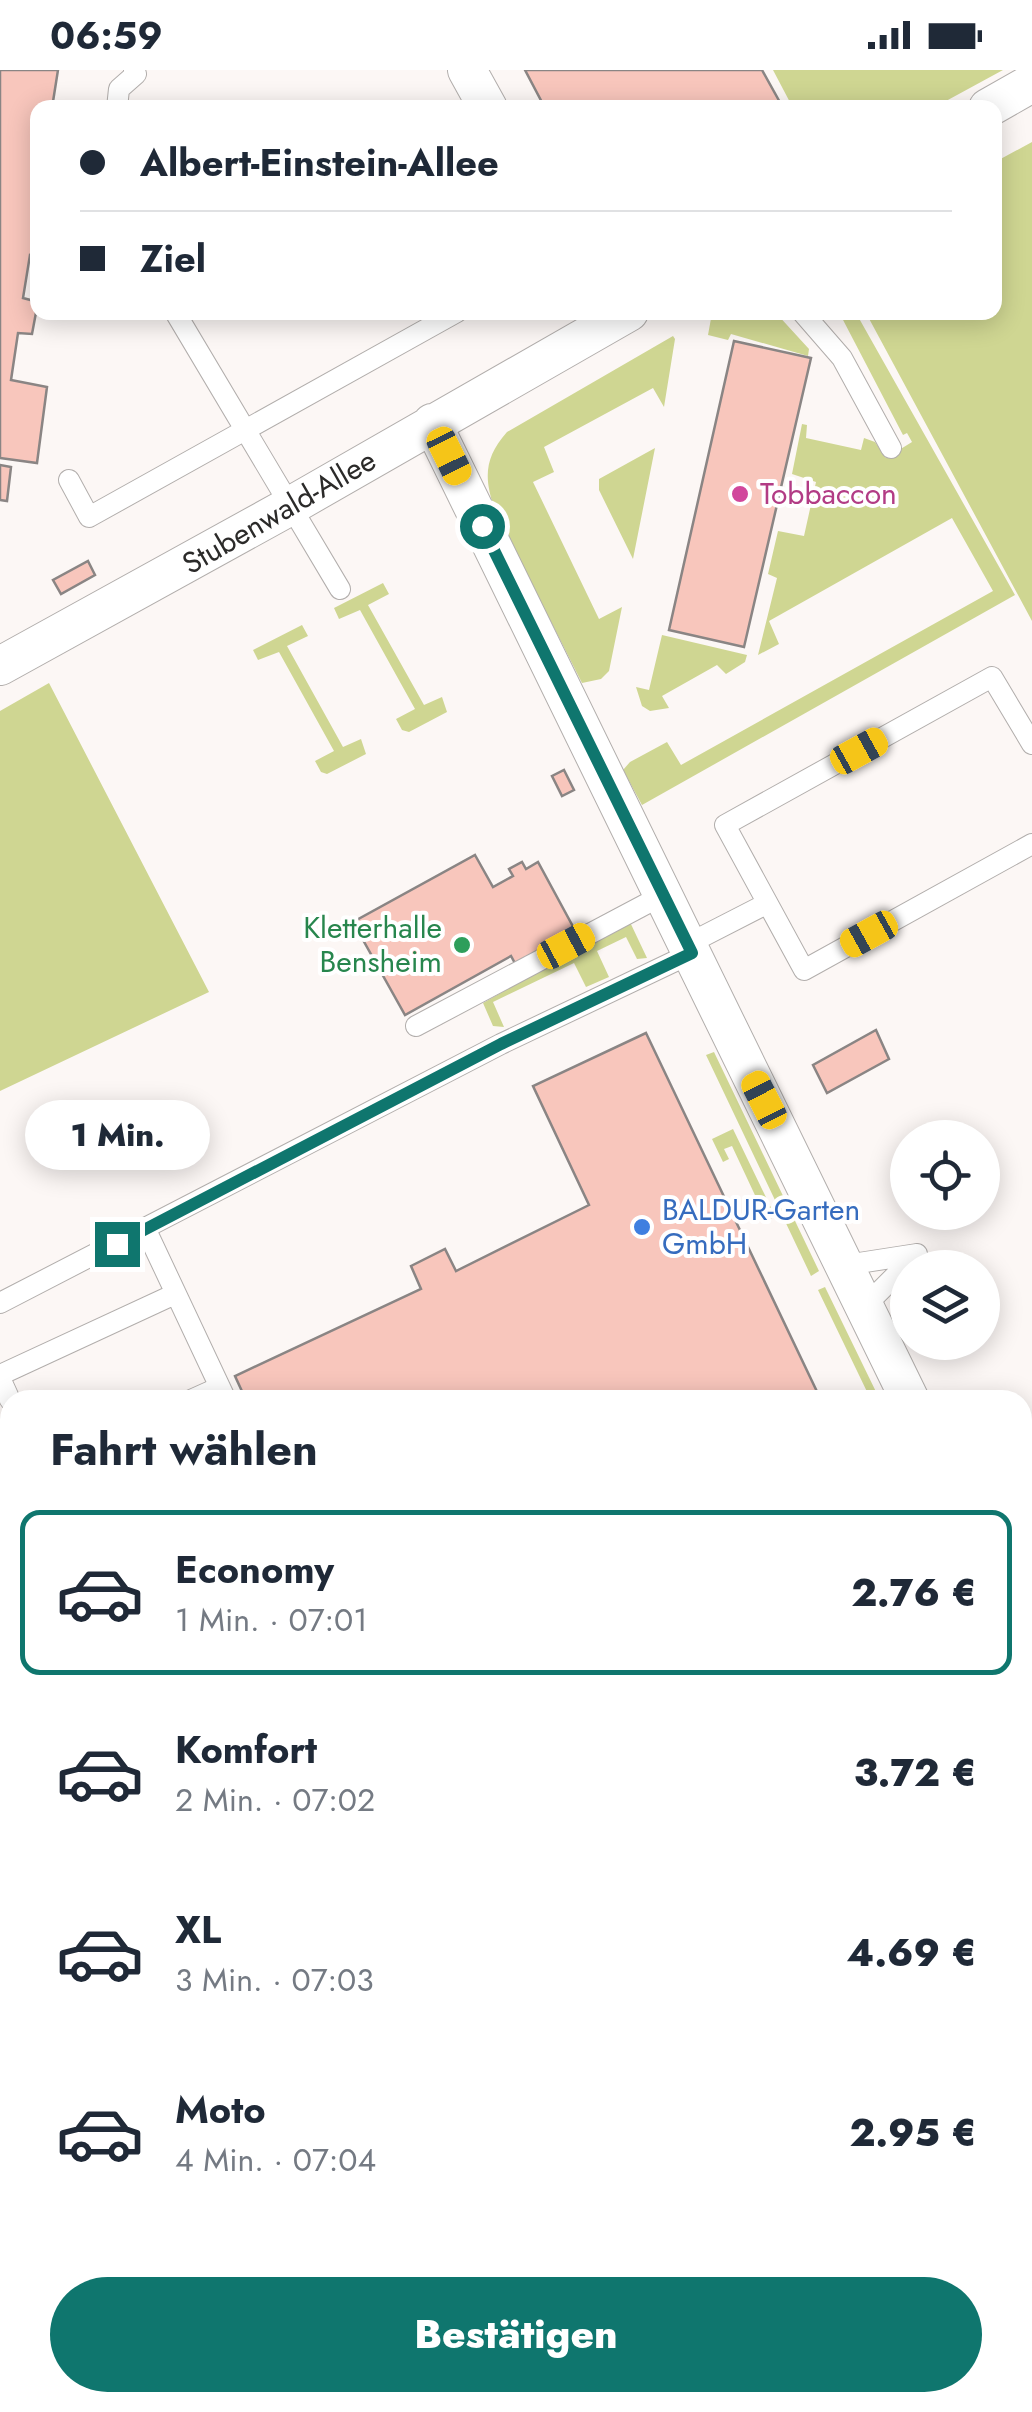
<!DOCTYPE html>
<html lang="de">
<head>
<meta charset="utf-8">
<style>
  body { margin:0; font-family:Jost,sans-serif; background:#f6f6f7; color:#1f2937; height:100vh; display:flex; flex-direction:column; font-size:38px; white-space:nowrap }
  * { box-sizing:border-box; margin:0 }
  p { font-size:32px; color:#747a83 }
  .icon { flex:none; width:55px; height:55px; fill:none; stroke:currentColor; stroke-width:2; stroke-linecap:round; stroke-linejoin:round }
  .map { position:relative; flex:1; overflow:hidden }
  .sheet { position:absolute; left:0px; top:1320px; width:1032px; height:1022px; display:flex; flex-direction:column; background:#fff; border-radius:30px 30px 0 0; box-shadow:0 5px 25px #0003 }
  .sheet>* { flex:none }
  .top-card { position:absolute; left:30px; top:30px; width:972px; height:220px; border-radius:20px; box-shadow:0 5px 25px #0003; display:grid; align-content:center; height:220px; padding:0 50px; background:#fff }
  .tools { position:absolute; left:890px; top:1050px; display:grid; gap:20px }
  .tools a { display:grid; place-items:center; width:110px; height:110px; border-radius:50%; background:#fff; box-shadow:0 5px 25px #0003; font-size:50px }
  .end { position:absolute; width:45px; height:45px; margin:-22px; border:12px solid #0f766e; background:#fff; box-shadow:0 0 0 5px #fff }
  .from { border-radius:50% }
  .bubble { position:absolute; height:70px; border-radius:35px; background:#fff; box-shadow:0 5px 25px #0003; font-size:32px; font-weight:800; line-height:70px; text-align:center }
  .car { position:absolute; width:30px; height:60px; margin:-30px -15px; border-radius:12px; box-shadow:0 0 8px 2px #0007; background:linear-gradient(#f5c518 24%,#345 0 40%,#f5c518 0 76%,#345 0 86%,#f5c518 0) }
  .top-card b { display:flex; align-items:center; gap:35px; height:95px; font-size:38px }
  .top-card b+b { border-top:2px solid #e0e1e3 }
  .top-card i { width:25px; height:25px; background:#1f2937 }
  ul { padding:0; list-style:none }
  li { display:flex; align-items:center; gap:30px; height:165px; margin:0 20px 15px; padding:0 30px; border:5px solid transparent; border-radius:20px }
  li div { flex:1 }
  li b { display:block; font-size:38px }
  li em { font-style:normal; font-weight:800 }
  li.active { border-color:#0f766e }
  li>.icon { width:90px; height:90px; stroke-width:1.5 }
  h2 { padding:0 50px; font-size:45px; line-height:120px }
  .primary-button { display:flex; gap:20px; margin-top:auto; padding:20px 50px }
  .primary-button a { flex:1; height:115px; border-radius:60px; background:#0f766e; color:#fff; font-size:40px; font-weight:800; line-height:115px; text-align:center }
  .status { display:flex; justify-content:space-between; align-items:center; height:70px; padding:0 50px; background:#fff; direction:ltr }
  .status svg { height:28px; fill:currentColor }
  .map>svg:first-child { display:block }
  .green { fill:#cfd692 }
  .building { fill:#f8c6bc; stroke:#8a8584; stroke-width:2.5 }
  .lines { fill:none; stroke-linecap:round; stroke-linejoin:round }
  .lane-casing { stroke:#b2aeac; stroke-width:22 }
  .street-casing { stroke:#b2aeac; stroke-width:40 }
  .secondary-casing { stroke:#b2aeac; stroke-width:55 }
  .highway-casing { stroke:#a68235; stroke-width:58 }
  .lane { stroke:#fff; stroke-width:20 }
  .street { stroke:#fff; stroke-width:38 }
  .secondary { stroke:#f8e8c4; stroke-width:52 }
  .highway { stroke:#e8b13c; stroke-width:55 }
  .route { stroke:#0f766e; stroke-width:12 }
  .hotel-dot { fill:#d1479c; stroke:#fff; stroke-width:4 }
  .leisure-dot { fill:#2e9e5b; stroke:#fff; stroke-width:4 }
  .shop-dot { fill:#3f7fe0; stroke:#fff; stroke-width:4 }
  .labels { text-anchor:middle; stroke-width:8; stroke-linejoin:round; paint-order:stroke }
  .hotel-label { font-size:30px; fill:#b23c85; stroke:#fff; text-anchor:start }
  .street-label { font-size:30px; fill:#2b2a29; stroke:#fff }
  .leisure-label { font-size:30px; fill:#27864d; stroke:#fff; text-anchor:end }
  .shop-label { font-size:30px; fill:#366cbe; stroke:#fff; text-anchor:start }
</style>
</head>
<body>
<div class="status"><b>06:59</b><svg viewBox="0 0 49 12"><path d="M0 12V9h3v3zM5 12V6h3v6zM10 12V3h3v9zM15 12V0h3v12zM26 1h20v11H26zM47 4h2v5h-2z"/></svg></div>
<div class="map">
<svg width="1032" height="2342" viewBox="0 0 1032 2342">
  <rect width="100%" height="100%" fill="#fcf7f5"/>
  <path class="green" d="M773,0H1003L935,37L793,38Z
    M1032,72V551L866,243L995,242V92Z
    M712,243H776L809,279L808,286L731,264L728,270L708,265Z
    M849,243H856L1015,525L642,735L623,700L630,692L667,672L681,695L993,521L952,448L769,551L779,574L758,585L777,508L768,504L778,461L804,466L816,412L792,404L802,354L807,355L806,368L861,380L864,368L875,372L886,388L912,372L907,363L903,365L842,248Z
    M673,266L675,269L664,337L653,318L544,377L554,402L533,412L599,549L622,537L609,601L601,609L582,613L496,443C484,410 483,389 507,362Z
    M655,378L633,489L599,420V409Z
    M383,513L389,524L368,535L424,635L442,627L447,642L409,662L402,660L396,649L415,639L360,540L339,549L334,538Z
    M302,555L308,566L287,576L343,677L361,669L366,684L327,704L321,702L315,691L334,681L279,582L258,590L253,580Z
    M662,565L747,585L745,592L726,604L717,595L662,626L669,638L650,641L642,636L636,617L649,620Z
    M49,613L209,922L0,1021V641Z
    M629,850L647,888L637,889L626,867L597,881L609,907L586,917L574,893L493,932L504,957L493,956L483,933Z
    M714,982L819,1201L811,1206L706,985Z
    M733,1059L775,1146L767,1151L732,1076L724,1079L729,1089L723,1092L712,1069Z
    M825,1217L880,1330H871L818,1220Z
    M0,1855L10,1870V2332L195,2333L197,2342H0Z"/>
  <path class="building" d="M0,0H58L52,38H38V186L30,185L23,228L38,232L32,264L18,263L11,310L47,317L37,393L0,388Z
    M525,0H762L782,36L545,38Z
    M734,271L811,288L744,577L669,560Z
    M0,395L11,397L7,431L0,430Z
    M88,491L95,505L61,524L53,510Z
    M564,700L574,720L562,726L552,706Z
    M475,785L493,817L513,806L509,799L522,792L526,799L538,792L577,864L517,897L511,886L405,945L353,852Z
    M876,960L889,989L827,1023L813,995Z
    M646,963L821,1330H246L235,1306L421,1219L411,1196L445,1179L456,1201L589,1135L533,1016Z
    M1030,1760L1032,1911L1022,1916V1764Z"/>
  <g class="lines">
    <g class="lane-casing">
      <path id="lane" d="M117,38L119,19L136,4L134,0
        M175,242L340,519
        M802,242L842,288L891,378
        M69,410L89,447L457,242
        M1032,674L992,607L725,755L804,900L1032,774
        M688,874L766,834
        M416,956L663,825
        M146,1160L226,1330
        M846,1195L917,1184
        M0,1233L501,974L692,883
        M866,1235L917,1184
        M0,1305L175,1224
        M0,1308L10,1330
        M191,1330L220,1317
        M1022,1713L1032,1708
        M1022,1756L1032,1752
        M1022,1931L1032,1926"/>
    </g>
    <g class="street-casing">
      <path id="street" d="M467,0L488,38
        M988,38L1032,13
        M432,353L910,1330
        M0,596L292,435L629,242
        M1022,1569L1032,1590"/>
    </g>
    <g class="secondary-casing">
      <path id="secondary" d="M237,2332L240,2342"/>
    </g>
    <g class="highway-casing">
      <path id="highway" d="M0,1784L10,1781
        M1022,2138L1032,2134
        M1022,2197L1032,2193
        M560,2342L582,2332
        M695,2342L717,2332"/>
    </g>
    <use href="#lane" class="lane"/>
    <use href="#street" class="street"/>
    <use href="#secondary" class="secondary"/>
    <use href="#highway" class="highway"/>
  </g>
  <g class="lines">
    <path class="route" d="M117,1174L501,974L692,883L482,456"/>
  </g>
  <circle class="hotel-dot" cx="740" cy="424" r="10"/>
  <circle class="leisure-dot" cx="462" cy="875" r="10"/>
  <circle class="shop-dot" cx="642" cy="1157" r="10"/>
  <g class="labels">
    <g class="hotel-label">
      <text x="760" y="434">Tobbaccon</text>
    </g>
    <g class="street-label">
      <text transform="translate(279 442) rotate(-30)" y="10">Stubenwald-Allee</text>
    </g>
    <g class="leisure-label">
      <text x="442" y="868">Kletterhalle<tspan x="442" dy="34">Bensheim</tspan></text>
    </g>
    <g class="shop-label">
      <text x="662" y="1150">BALDUR-Garten<tspan x="662" dy="34">GmbH</tspan></text>
    </g>
  </g>
</svg>
<div class="tools">
<a><svg class="icon" aria-label="locate" viewBox="0 0 24 24"><circle cx="12" cy="12" r="6"/><path d="M12 2v4M12 18v4M2 12h4M18 12h4"/></svg></a>
<a><svg class="icon" aria-label="layers" viewBox="0 0 24 24"><path d="M12 4l9 5-9 5-9-5zM3 14l9 5 9-5"/></svg></a>
</div>
<i class="end from" style="left:482px;top:456px"></i>
<i class="end" style="left:117px;top:1174px"></i>
<div class="bubble" style="left:25px;top:1030px;width:185px">1 Min.</div>
<i class="car" style="left:449px;top:386px;rotate:154deg"></i>
<i class="car" style="left:859px;top:681px;rotate:61deg"></i>
<i class="car" style="left:869px;top:864px;rotate:241deg"></i>
<i class="car" style="left:566px;top:876px;rotate:62deg"></i>
<i class="car" style="left:764px;top:1030px;rotate:333deg"></i>
<div class="top-card">
<b><i class="from"></i>Albert-Einstein-Allee</b>
<b><i></i>Ziel</b>
</div>
<section class="sheet">
<h2>Fahrt wählen</h2>
<ul>
<li class="active"><svg class="icon" aria-label="car" viewBox="0 0 24 24"><path d="M5 17H2v-5l4-1 3-4h7l3 4 3 1v5h-3M9 17h6M6 11h13"/><circle cx="7" cy="17" r="2"/><circle cx="17" cy="17" r="2"/></svg><div><b>Economy</b><p>1 Min. · 07:01</p></div><em>2.76 €</em></li>
<li><svg class="icon" aria-label="car" viewBox="0 0 24 24"><path d="M5 17H2v-5l4-1 3-4h7l3 4 3 1v5h-3M9 17h6M6 11h13"/><circle cx="7" cy="17" r="2"/><circle cx="17" cy="17" r="2"/></svg><div><b>Komfort</b><p>2 Min. · 07:02</p></div><em>3.72 €</em></li>
<li><svg class="icon" aria-label="car" viewBox="0 0 24 24"><path d="M5 17H2v-5l4-1 3-4h7l3 4 3 1v5h-3M9 17h6M6 11h13"/><circle cx="7" cy="17" r="2"/><circle cx="17" cy="17" r="2"/></svg><div><b>XL</b><p>3 Min. · 07:03</p></div><em>4.69 €</em></li>
<li><svg class="icon" aria-label="car" viewBox="0 0 24 24"><path d="M5 17H2v-5l4-1 3-4h7l3 4 3 1v5h-3M9 17h6M6 11h13"/><circle cx="7" cy="17" r="2"/><circle cx="17" cy="17" r="2"/></svg><div><b>Moto</b><p>4 Min. · 07:04</p></div><em>2.95 €</em></li>
</ul>
<div class="primary-button"><a>Bestätigen</a></div>
</section>
</div>
</body>
</html>
